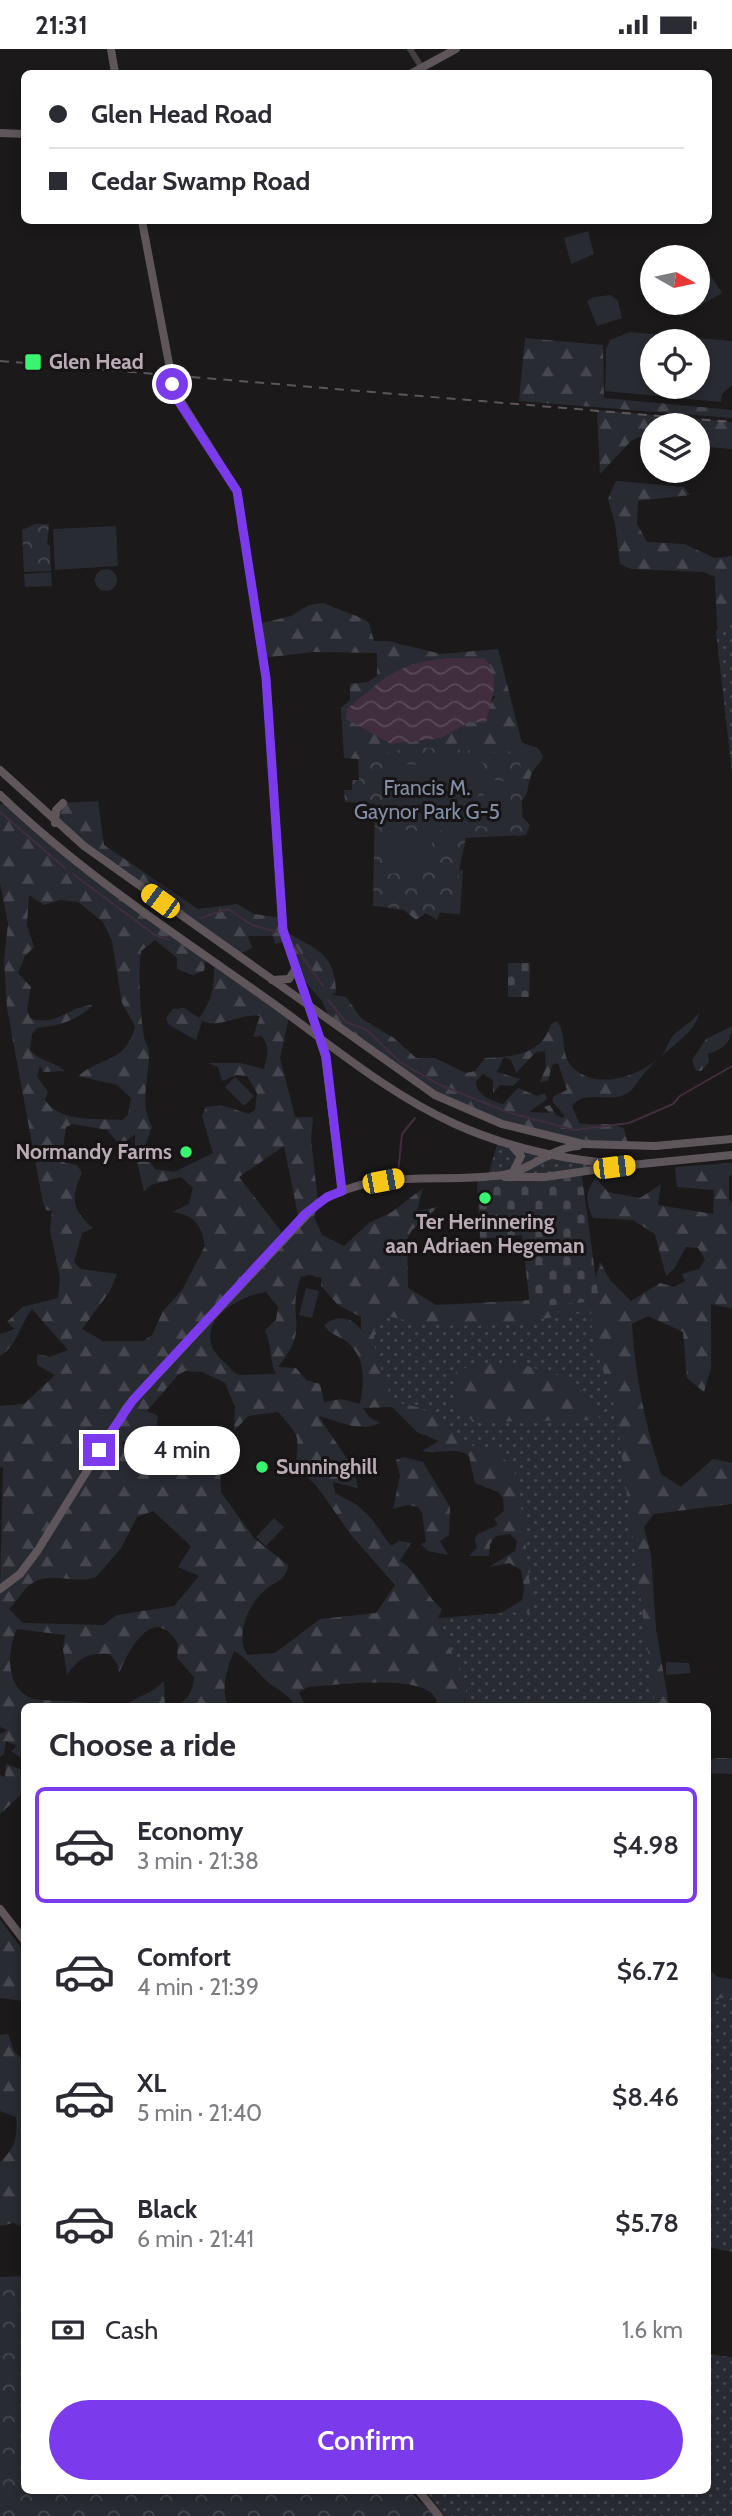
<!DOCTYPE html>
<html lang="en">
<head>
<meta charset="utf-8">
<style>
  body { margin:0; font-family:Cabin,sans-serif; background:#f7f7f7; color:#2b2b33; height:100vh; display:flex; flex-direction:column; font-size:26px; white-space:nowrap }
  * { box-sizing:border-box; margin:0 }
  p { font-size:23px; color:#7c7c81 }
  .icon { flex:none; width:38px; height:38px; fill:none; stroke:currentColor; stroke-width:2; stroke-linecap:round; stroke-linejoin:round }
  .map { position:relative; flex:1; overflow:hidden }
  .sheet { position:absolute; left:21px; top:1654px; width:690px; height:791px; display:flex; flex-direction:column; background:#fff; border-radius:10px; box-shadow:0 4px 10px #0003 }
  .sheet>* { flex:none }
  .guide { position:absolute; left:21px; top:21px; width:691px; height:154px; border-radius:10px; box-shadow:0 4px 10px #0003; display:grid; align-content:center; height:154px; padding:0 28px; background:#fff }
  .needle { width:46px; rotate:99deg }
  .fabs { position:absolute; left:640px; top:196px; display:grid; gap:14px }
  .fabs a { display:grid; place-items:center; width:70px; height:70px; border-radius:50%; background:#fff; box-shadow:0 4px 10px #0003; font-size:35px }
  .end { position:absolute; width:32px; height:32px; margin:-16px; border:9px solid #7c3aed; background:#fff; box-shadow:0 0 0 4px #fff }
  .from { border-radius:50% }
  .bubble { position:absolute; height:49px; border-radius:24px; background:#fff; box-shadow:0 4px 10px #0003; font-size:23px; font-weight:600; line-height:49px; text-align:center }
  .car { position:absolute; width:21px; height:42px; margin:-21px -10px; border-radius:9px; box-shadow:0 0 5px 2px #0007; background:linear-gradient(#f5c518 24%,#345 0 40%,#f5c518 0 76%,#345 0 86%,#f5c518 0) }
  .guide b { display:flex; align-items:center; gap:24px; height:66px; font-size:26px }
  .guide b+b { border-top:2px solid #e1e1e2 }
  .guide i { width:18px; height:18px; background:#2b2b33 }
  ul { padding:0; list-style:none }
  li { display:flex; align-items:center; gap:21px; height:116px; margin:0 14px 10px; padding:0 14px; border:4px solid transparent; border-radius:10px }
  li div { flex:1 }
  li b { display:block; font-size:26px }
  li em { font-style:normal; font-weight:600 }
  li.current { border-color:#7c3aed }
  li>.icon { width:63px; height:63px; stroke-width:1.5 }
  h2 { padding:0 28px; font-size:32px; line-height:84px }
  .pay { display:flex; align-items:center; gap:18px; height:77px; padding:0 28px; font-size:26px }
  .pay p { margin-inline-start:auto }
  .cta { display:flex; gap:14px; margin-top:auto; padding:14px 28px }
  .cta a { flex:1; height:80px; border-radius:42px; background:#7c3aed; color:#fff; font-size:28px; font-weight:600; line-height:80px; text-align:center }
  .status { display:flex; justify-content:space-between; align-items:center; height:49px; padding:0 35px; background:#fff; direction:ltr }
  .status svg { height:19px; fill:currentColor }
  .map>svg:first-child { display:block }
  .grass { fill:url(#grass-dots) }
  .forest { fill:url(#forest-firs); fill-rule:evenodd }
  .cemetery { fill:url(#cemetery-stones) }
  .park { fill:url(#park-crowns) }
  .pitch { fill:#292b33; fill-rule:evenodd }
  .water { fill:url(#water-waves) }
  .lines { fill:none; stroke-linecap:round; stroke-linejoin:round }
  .stream { stroke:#402e3e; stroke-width:2 }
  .minor { stroke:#453f42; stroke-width:6 }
  .major { stroke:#5f565b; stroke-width:8 }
  .rail { stroke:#5d555a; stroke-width:2; stroke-dasharray:9 7; stroke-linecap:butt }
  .route { stroke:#7c3aed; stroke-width:9 }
  .poi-dot { fill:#37f571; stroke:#161415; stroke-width:2.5 }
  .labels { text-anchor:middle; stroke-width:6; stroke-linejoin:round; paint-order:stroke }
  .poi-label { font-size:21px; font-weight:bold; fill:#bbabb6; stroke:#161415; text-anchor:start }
  .park-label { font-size:21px; fill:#828da6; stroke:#161415 }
</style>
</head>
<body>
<div class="status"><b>21:31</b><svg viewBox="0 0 49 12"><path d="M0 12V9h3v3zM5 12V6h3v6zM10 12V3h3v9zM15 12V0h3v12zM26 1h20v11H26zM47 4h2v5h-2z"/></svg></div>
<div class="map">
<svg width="732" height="2467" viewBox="0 0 732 2467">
  <defs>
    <pattern id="grass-dots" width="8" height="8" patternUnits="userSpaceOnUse" patternTransform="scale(1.75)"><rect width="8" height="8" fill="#292b33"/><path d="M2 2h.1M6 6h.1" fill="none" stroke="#46474e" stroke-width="1.8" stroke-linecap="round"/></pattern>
    <pattern id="forest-firs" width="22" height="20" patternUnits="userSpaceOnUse" patternTransform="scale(1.75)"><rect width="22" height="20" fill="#292b33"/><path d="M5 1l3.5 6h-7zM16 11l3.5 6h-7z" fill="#46474e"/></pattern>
    <pattern id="cemetery-stones" width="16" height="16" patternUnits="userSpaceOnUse" patternTransform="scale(1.75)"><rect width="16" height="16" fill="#292b33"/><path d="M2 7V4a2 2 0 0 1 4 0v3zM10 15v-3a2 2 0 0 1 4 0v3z" fill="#46474e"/></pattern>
    <pattern id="park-crowns" width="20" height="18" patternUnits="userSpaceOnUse" patternTransform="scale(1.75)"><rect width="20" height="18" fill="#292b33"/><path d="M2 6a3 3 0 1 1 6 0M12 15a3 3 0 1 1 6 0" fill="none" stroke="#46474e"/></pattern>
    <pattern id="water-waves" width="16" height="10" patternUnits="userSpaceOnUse" patternTransform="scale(1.75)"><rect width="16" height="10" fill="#402e3e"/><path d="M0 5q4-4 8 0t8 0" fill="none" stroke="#5a4a58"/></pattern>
  </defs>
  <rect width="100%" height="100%" fill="#1b191a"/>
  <path class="grass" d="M732,559V724L716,582Z
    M498,1092L613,1117L563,1124L488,1127Z
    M599,1252L662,1657H464L466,1638L438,1569L529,1562L514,1432L379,1349L368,1259Z
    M732,1939V2203L707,2198V1941Z
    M707,2305L732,2308V2467H445L425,2441H707Z"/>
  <path class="forest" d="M525,289L603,296L604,349L732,361V369L519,352Z
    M597,361L732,373V400L698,397V376H653V392L639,388L631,392L600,425Z
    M616,432L684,438L690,446L638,452L637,475L647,493L684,495L715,509L732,507V570L717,578L715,528L704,523L631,520L620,515L615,475L608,450Z
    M323,554L364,570L369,574L374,592H388L441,605L498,600L522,694L538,699L543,707C541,715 536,716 533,722C527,733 530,743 522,752V768L530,776L526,786L517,787L358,710L344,709L341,659L350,651V635L368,633L377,627V604L313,603L263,609L258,575L291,567L309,556ZM381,633L495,647L488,660L442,689L391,695L373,639Z
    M98,752L104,796L198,860L237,855L254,865L282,869L283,881C313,900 335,901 336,943L332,946L346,948L362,970L394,989L416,1009H435L466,1024L475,1022L485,1009C513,1008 542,1006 551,975L557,972C567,985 560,1005 572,1018C597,1042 639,1028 661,1007C666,1002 668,994 672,988C680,978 692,975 699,963C698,968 696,974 693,978C678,996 656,1008 642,1027C636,1034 633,1043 624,1046C608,1053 583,1041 572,1057L579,1074C596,1078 609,1071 624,1080L629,1099L535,1085L435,1046L332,974L322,952L295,921L286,893L275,895L273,887H248L252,899L236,907L55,774L61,754ZM545,1002L546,1018L540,1033L548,1032L552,1016L558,1014L567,1041L554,1047L552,1052L564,1066L563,1069L556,1066L550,1056L544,1058L550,1064L529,1063L547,1050L545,1044L537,1047L518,1039L503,1055C491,1052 476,1046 476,1032L483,1025L493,1031V1044L500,1036L513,1037L520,1030L497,1023L504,1008L511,1011L516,1024L536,1003Z
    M0,755H10L206,912L204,922L192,926L177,920V909L155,891L141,902C138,924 140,966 144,988C145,994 149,998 149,1004C149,1031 139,1053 152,1078L143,1103L155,1120L174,1123L213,1104L202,1067L206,1058L221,1056L249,1065L255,1061L257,1044L247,1027L236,1026L222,1032L218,1018L208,1014H240L264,1020C267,1008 271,996 261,987L253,988L260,967C240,964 221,980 202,972L196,991L169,976L166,969L173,960L184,959L199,969C211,954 215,937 214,918L289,968L280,1009L295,1068H313L311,1090L318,1154L314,1168L322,1186L344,1197L369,1174L392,1163L423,1139L417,1162L438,1158L412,1181L407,1190L408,1239L436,1256L591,1248L600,1213L610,1231L631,1252L660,1234L674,1238L685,1232L682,1225L699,1220L705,1210L698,1199L686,1198L674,1220L666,1227L655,1185L633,1171L593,1169C586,1153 584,1144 596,1129L608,1143L640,1149L661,1135L658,1156L713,1165L714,1141L677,1138L675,1118L732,1114V1126L729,1127V1150L732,1155V1260L711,1255V1319L704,1343L687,1329L683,1283L648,1267L632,1275C635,1326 645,1376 661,1425L681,1438L713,1410L732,1414V1455L654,1465L644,1478L651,1506L656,1580L669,1657H655L616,1363L592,1285L591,1260C528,1275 447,1286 386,1266C358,1284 387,1330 395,1353L421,1359L473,1397L496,1403L511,1416L518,1430L532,1554L529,1563L501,1564L522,1551L524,1538L521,1521L509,1514L489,1518L515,1502L517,1492L510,1485L496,1487L490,1495L489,1507H469L477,1499L475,1489L478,1485L498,1476L494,1470L504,1462L503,1449L498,1443L475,1434L469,1407C458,1397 437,1406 422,1402L439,1392L417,1383L392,1358L363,1359L369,1368L380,1374C359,1384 339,1372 319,1367C332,1392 353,1409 358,1439L333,1433L335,1444L357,1456L371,1469L391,1497L399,1492L411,1494L400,1512C420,1524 424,1546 442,1560L438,1569L466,1638L464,1657H437C439,1621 332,1637 308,1638L299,1643L305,1657H295C289,1645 279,1642 269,1634C256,1623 250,1611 234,1602C228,1617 219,1643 229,1657H173C188,1653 193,1642 194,1628L177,1609L178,1595C154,1553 129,1600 119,1624L118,1616L110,1605C88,1604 80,1608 67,1626L63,1600L65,1586L17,1580C7,1600 5,1639 31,1649C42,1653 59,1651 70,1652C90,1654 103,1657 125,1657C138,1646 153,1645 164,1632L165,1657H24V1711L11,1702L17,1697L6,1692L4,1705L0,1708V1685L7,1681L0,1678V1542L38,1501L0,1540L3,1418L0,1419V1357L24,1355L55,1326L37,1316V1305L50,1308L68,1301L32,1260C20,1275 18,1296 0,1307V1285L15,1280L7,1273L22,1258L58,1249L60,1228L50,1182L52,1162L46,1161L43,1154L7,959L4,911L8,875L0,834ZM29,846L44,856L60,851L78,853L103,873L112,892L122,954L135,977C126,1014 104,1006 78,1027L117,1036L131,1049L128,1066L122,1071C98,1069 60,1074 45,1051L48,1043L37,1027L40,1017L43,1023L65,1022C54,1012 40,1013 30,1001L32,985L37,979C58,977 79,971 93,956C70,956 55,979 30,969L27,960L31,938L18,924L25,907L34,898L27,876ZM73,1075L107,1081L120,1097L135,1085V1104L144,1142L151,1136L181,1128L193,1139L189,1155L172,1163C195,1166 201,1175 205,1197L182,1241L163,1262L152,1286L143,1292H103L82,1280L110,1242L117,1225L81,1220L74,1213L82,1184L93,1179C72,1161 70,1149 82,1124L77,1116L65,1114L62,1106L66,1078ZM284,1097L299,1171L284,1186L239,1128ZM309,1226L322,1229L321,1237L338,1256L361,1268V1281C351,1267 337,1266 324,1276C330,1286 338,1286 346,1292C367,1309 364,1333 360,1355L341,1350L324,1353L320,1335L306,1331L296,1319L278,1318C312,1277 285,1269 301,1228ZM266,1243L278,1258L276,1271L265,1281C272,1295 269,1311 276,1325L239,1326C232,1323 229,1317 223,1312C187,1280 234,1247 266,1243ZM185,1322L202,1323L225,1334L235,1358L234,1382L248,1367L278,1363C302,1391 298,1384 296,1418L316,1436L351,1486L395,1536L376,1564L320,1570L275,1604L247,1606C235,1587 248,1556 264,1542C274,1532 286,1533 288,1516L254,1489L221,1443L219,1396C186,1401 178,1432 144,1416C132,1411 126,1405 121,1393L147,1389L156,1383L158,1367L147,1362L178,1326ZM153,1462L191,1497L178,1518L199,1527L174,1557L117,1566L103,1576L23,1574L9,1560C17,1553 22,1541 31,1535C51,1521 74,1536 96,1528L121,1499L137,1468Z
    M459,821H463L460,865L440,863L437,871L426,864L416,871L404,861L387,859Z
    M732,977C732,994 723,1000 708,1005L709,1013L701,1022H696L692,1011L706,990Z
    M486,1315H520L574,1331L601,1371L473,1373L454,1352L456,1321Z
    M404,1408L423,1413L450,1458L449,1486L440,1492L448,1506L428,1502L421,1495L426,1493L422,1464L418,1458L407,1456L393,1460L400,1427L396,1411Z
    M717,1709H732V1725L707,1724V1711Z
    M6,1715L24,1722V1743L0,1765V1726L5,1728Z
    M0,1870L24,1903V1952L0,1949Z
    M707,1917L717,1928L732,1930V1949H713L720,1955L707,1964Z
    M8,1985L14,2002L24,2012V2179L14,2174L0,2177V2113C15,2099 18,2089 16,2068L0,2062V1986Z"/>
  <path class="cemetery" d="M508,914H530L529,948H508Z
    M581,1121L599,1252L530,1258L522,1186L480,1190L477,1128L512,1129Z"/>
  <path class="park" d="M35,475H49L47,495L50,497L51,522L24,523L22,481Z
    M413,698L520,705L523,786L466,789L459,821L457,865L373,857L375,755L345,753L344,741H352V731H359L358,710Z
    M24,2227V2441H408L435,2467H0V2228Z"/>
  <path class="pitch" d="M588,182L594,205L571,215L564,189Z
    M697,205L722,244L681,268L670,254H698V208H686Z
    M611,246L618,252L622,269L597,277L587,252L594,248Z
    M630,283L732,292V336L722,345L721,353L605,342L606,300L610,291ZM653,292H698V338H653Z
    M116,477L118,517L55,521L53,480Z
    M95 531a11 11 0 1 1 22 0a11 11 0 1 1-22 0Z
    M51,523L52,537L25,538L24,525Z
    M441,708L483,714L472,786L431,780Z
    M389,714L434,717L426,774L382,768Z
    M486,730L513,733L506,781L479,777Z
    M386,779L435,784C430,810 408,829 381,824Z
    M235,1028L254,1047L244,1057L225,1038Z
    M306,1239L319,1242L312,1269L299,1266Z
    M274,1469L284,1478L266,1497L256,1488Z
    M666,1613L689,1614L691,1624L666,1626Z"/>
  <path class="water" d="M448,609H484C503,629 490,652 486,674L469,673L442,689L391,695L346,670L347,660C387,627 395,615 448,609Z"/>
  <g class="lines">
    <path class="stream" d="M0,763L65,819
      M73,825L155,886L169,891
      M201,869L228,860L252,876L277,883
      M294,896L323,937
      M328,951L346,973L367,981L400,1013L438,1035L510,1064L575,1081L629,1074L673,1055L680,1047L732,1017
      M398,1124L402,1085L415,1069"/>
    <path class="minor" d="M410,0L422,19"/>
    <path class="major" d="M111,0L115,24
      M412,24L456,0
      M0,84L24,85
      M142,172L174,341L237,442L266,629L283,881L325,1007L342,1142
      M0,721L84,797L435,1046L502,1075L583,1095L655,1097L732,1090
      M0,746C83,826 180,888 274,955C332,997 389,1045 455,1075C513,1101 571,1113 635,1116
      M55,774L56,761L63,754
      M272,931L289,930L295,921
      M513,1098L521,1107L514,1121
      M631,1116L732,1106
      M505,1128H545L607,1119
      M0,1540L20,1525L38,1501L126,1359L318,1154C374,1118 441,1135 503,1126C530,1122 550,1099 578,1097
      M0,1860L24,1891
      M418,2441L439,2467"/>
    <path class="rail" d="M0,312L732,373"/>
  </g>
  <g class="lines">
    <path class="route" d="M99,1401L133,1351L305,1165L327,1148L342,1142L326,1007L283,881L266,629L237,442L177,350L172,335"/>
  </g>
  <g class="poi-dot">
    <rect x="24" y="304" width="18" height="18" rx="3.5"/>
    <circle cx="186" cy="1103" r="7"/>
    <circle cx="485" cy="1149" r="7"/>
    <circle cx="262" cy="1418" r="7"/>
  </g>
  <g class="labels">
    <g class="poi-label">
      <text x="49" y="320">Glen Head</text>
      <text x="172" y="1110" text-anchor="end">Normandy Farms</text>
      <text x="485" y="1180" text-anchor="middle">Ter Herinnering<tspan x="485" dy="24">aan Adriaen Hegeman</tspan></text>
      <text x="276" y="1425">Sunninghill</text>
    </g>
    <g class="park-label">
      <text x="427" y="746">Francis M.<tspan x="427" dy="24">Gaynor Park G-5</tspan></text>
    </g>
  </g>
</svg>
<div class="fabs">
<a><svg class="needle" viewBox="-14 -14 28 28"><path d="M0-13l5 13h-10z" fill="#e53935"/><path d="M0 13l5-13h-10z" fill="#7c7c81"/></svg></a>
<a><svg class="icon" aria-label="locate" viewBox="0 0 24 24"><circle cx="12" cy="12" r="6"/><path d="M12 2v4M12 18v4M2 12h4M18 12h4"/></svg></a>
<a><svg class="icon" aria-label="layers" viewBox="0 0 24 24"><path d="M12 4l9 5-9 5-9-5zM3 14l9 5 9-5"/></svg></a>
</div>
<i class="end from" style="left:172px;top:335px"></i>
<i class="end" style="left:99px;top:1401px"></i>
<div class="bubble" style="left:124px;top:1377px;width:116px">4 min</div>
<i class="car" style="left:160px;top:852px;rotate:306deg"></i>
<i class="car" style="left:614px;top:1118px;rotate:83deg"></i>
<i class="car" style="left:383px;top:1132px;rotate:79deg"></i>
<div class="guide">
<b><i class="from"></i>Glen Head Road</b>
<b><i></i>Cedar Swamp Road</b>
</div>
<section class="sheet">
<h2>Choose a ride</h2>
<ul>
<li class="current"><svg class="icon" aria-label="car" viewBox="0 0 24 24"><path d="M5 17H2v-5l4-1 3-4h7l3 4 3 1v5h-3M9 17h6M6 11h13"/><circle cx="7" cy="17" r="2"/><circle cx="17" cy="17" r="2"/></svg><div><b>Economy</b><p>3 min · 21:38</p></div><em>$4.98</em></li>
<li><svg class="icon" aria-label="car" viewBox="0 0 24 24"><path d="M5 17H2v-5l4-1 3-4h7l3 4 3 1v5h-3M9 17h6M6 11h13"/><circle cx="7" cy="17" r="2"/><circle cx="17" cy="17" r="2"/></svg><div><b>Comfort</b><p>4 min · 21:39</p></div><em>$6.72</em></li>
<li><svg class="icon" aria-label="car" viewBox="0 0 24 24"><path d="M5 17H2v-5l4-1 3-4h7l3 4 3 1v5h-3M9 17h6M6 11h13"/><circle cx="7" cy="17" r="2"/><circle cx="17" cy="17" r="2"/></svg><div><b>XL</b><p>5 min · 21:40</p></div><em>$8.46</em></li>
<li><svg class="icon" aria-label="car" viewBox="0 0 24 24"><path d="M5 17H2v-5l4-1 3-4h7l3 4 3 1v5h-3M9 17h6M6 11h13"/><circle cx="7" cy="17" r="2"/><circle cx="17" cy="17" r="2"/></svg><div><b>Black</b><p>6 min · 21:41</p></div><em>$5.78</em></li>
</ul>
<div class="pay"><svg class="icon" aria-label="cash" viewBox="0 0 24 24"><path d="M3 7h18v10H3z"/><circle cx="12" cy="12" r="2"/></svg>Cash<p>1.6 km</p></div>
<div class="cta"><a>Confirm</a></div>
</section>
</div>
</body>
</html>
